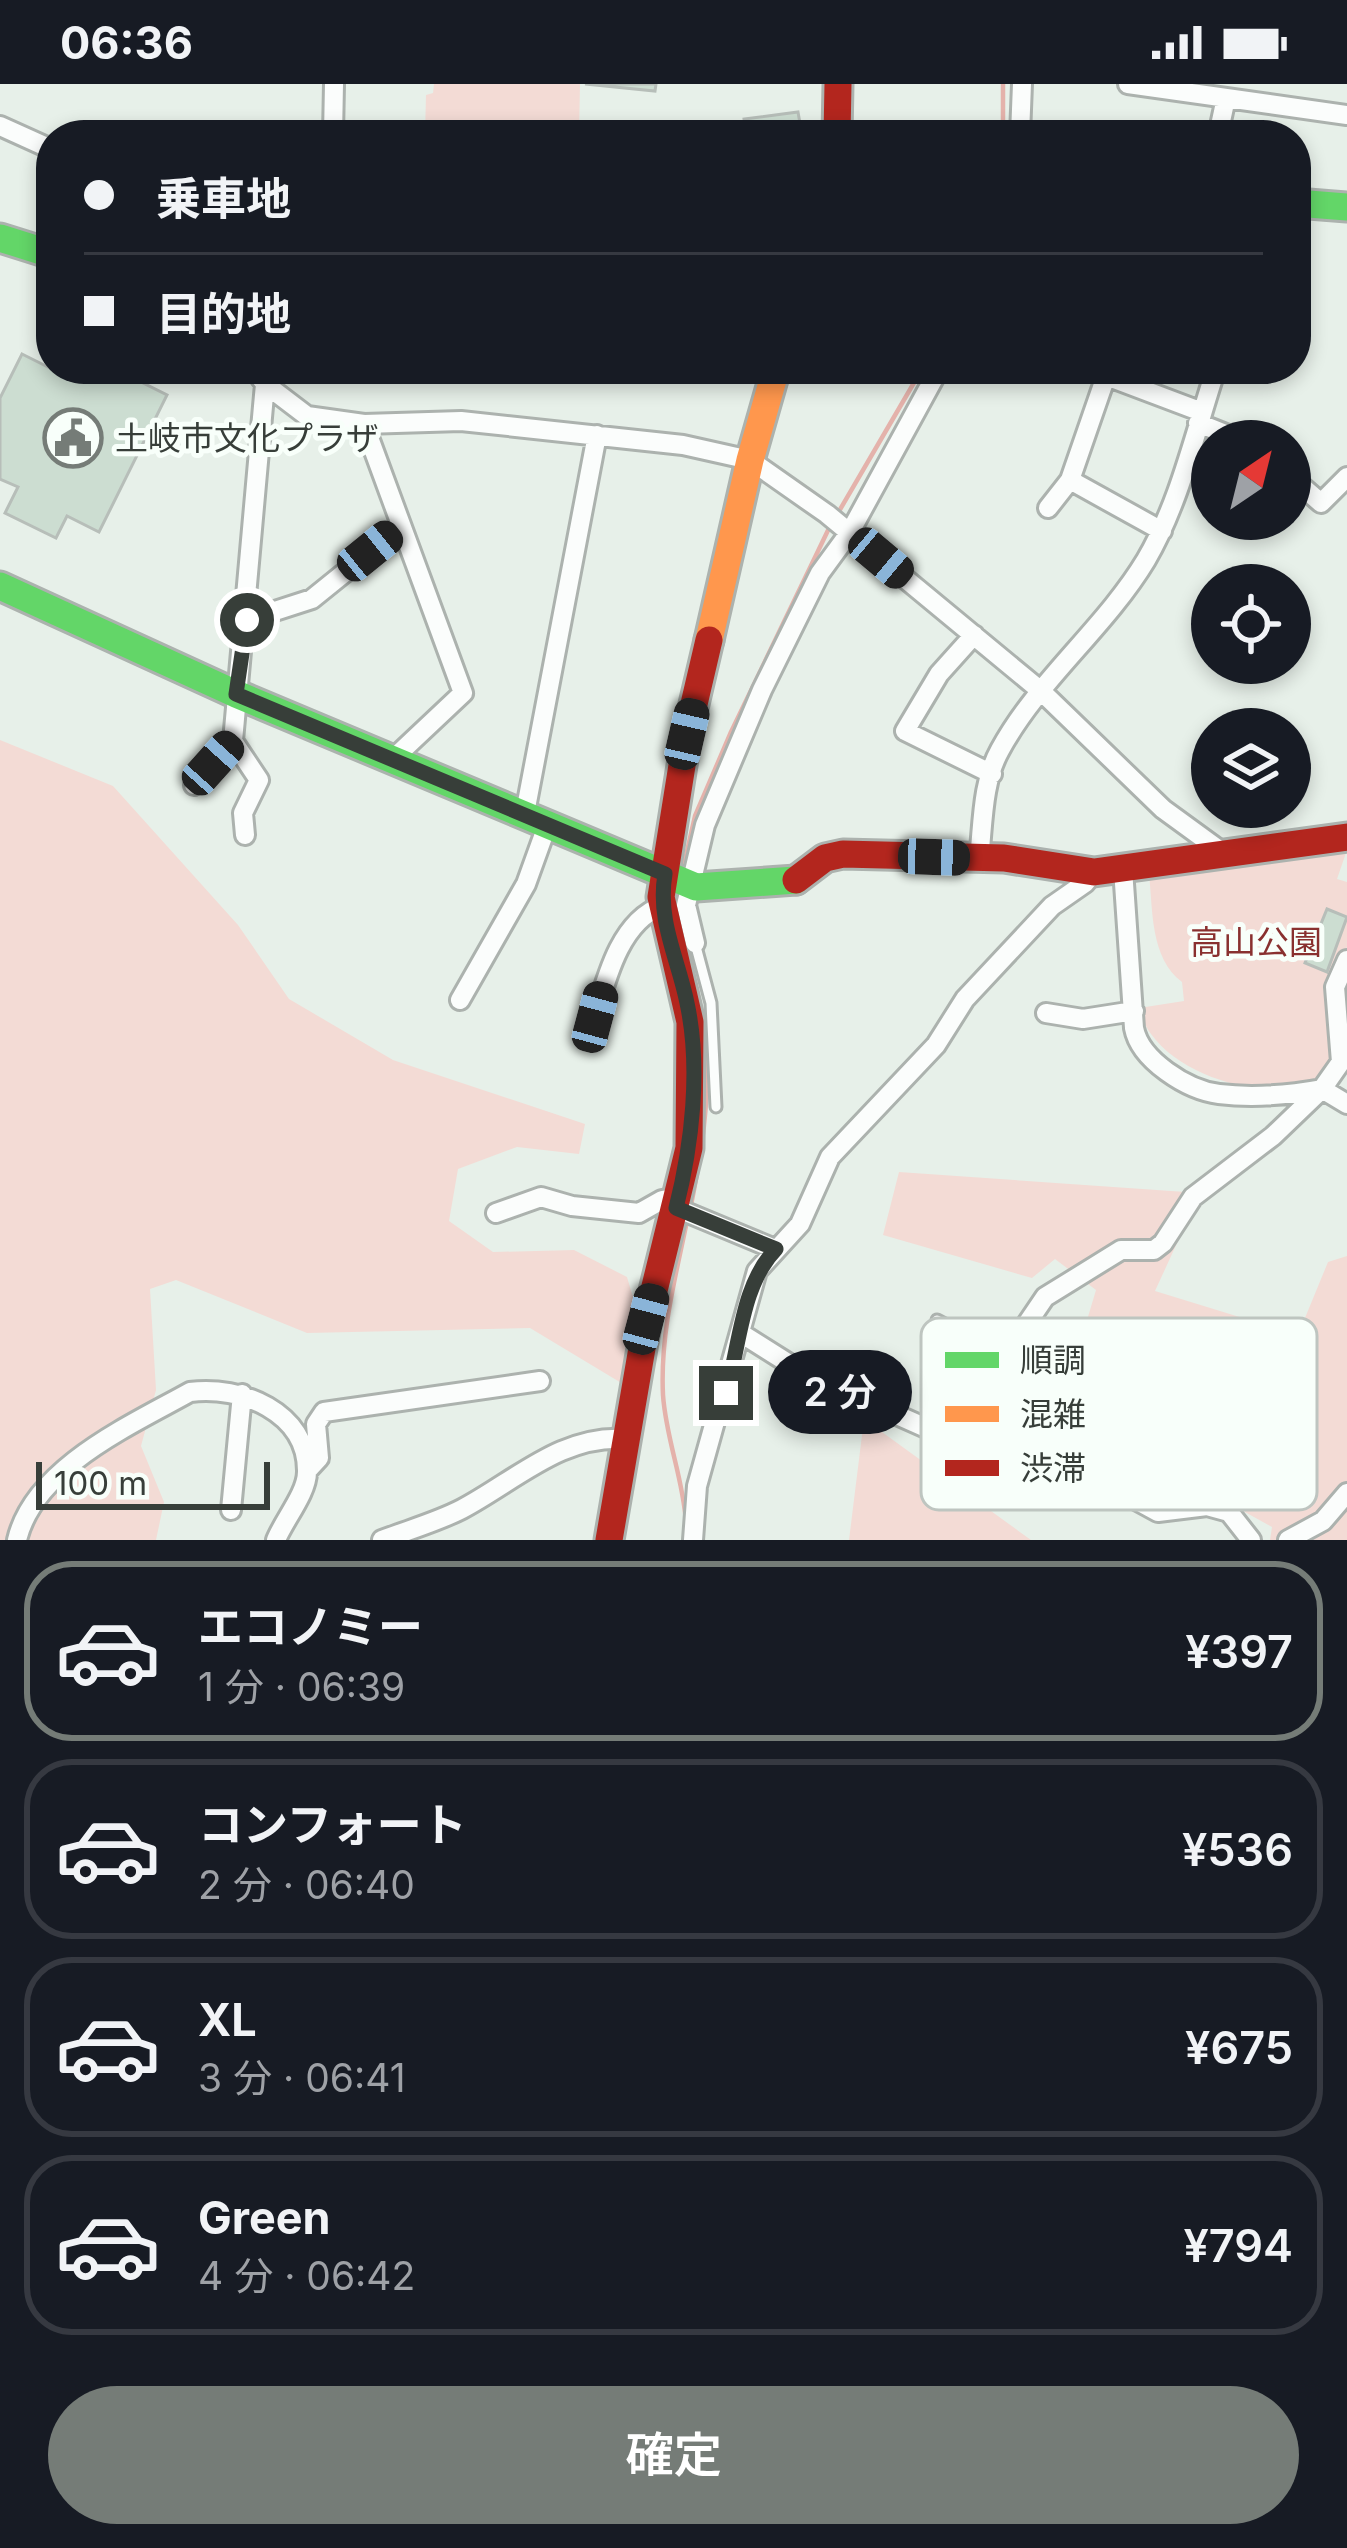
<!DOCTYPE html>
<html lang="ja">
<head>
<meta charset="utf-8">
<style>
  body { margin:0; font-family:Inter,"Noto Sans JP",sans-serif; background:#20242c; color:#f1f3f6; height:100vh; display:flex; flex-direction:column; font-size:45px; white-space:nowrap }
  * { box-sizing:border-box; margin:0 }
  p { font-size:39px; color:#9ea1a6 }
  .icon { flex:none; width:66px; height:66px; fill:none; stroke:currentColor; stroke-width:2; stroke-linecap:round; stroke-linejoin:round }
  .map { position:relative; height:1456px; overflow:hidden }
  .sheet { display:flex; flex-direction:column; background:#171b24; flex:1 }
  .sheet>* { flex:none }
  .banner { position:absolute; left:36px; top:36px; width:1275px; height:264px; border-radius:48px; box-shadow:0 6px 18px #0003; display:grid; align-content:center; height:264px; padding:0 48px; background:#171b24 }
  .needle { width:78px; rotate:35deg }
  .controls { position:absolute; left:1191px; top:336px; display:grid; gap:24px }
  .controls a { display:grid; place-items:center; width:120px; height:120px; border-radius:50%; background:#171b24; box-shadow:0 6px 18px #0003; font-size:60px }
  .scale { position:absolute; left:36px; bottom:30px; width:234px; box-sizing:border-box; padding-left:12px; border:6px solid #373e39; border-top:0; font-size:33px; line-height:42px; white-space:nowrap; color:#373e39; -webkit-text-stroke:9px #f8fffa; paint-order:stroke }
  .end { position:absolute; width:54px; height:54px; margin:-27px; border:15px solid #373e39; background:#fff; box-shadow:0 0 0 6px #fff }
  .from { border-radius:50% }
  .bubble { position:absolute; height:84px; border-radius:42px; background:#171b24; box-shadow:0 6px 18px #0003; font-size:39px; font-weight:600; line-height:84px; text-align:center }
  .car { position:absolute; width:36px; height:72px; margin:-36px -18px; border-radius:15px; box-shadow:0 0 9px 3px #0007; background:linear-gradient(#222 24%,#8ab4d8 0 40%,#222 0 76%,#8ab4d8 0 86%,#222 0) }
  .banner b { display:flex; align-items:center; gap:42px; height:114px; font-size:45px }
  .banner b+b { border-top:3px solid #363941 }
  .banner i { width:30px; height:30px; background:#f1f3f6 }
  ul { padding:21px 0 0; list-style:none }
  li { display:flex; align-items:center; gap:36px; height:180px; margin:0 24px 18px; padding:0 24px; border:6px solid #363941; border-radius:48px }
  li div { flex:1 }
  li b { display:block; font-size:45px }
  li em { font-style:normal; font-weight:600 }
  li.on { border-color:#757c77 }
  li>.icon { width:108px; height:108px; stroke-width:1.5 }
  .action { display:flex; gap:24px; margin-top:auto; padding:24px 48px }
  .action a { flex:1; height:138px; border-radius:72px; background:#757c77; color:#fff; font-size:48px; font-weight:600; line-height:138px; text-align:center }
  .status { display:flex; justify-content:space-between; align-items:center; height:84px; padding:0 60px; background:#171b24; direction:ltr }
  .status svg { height:33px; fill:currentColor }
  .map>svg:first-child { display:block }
  .green { fill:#f3dbd5 }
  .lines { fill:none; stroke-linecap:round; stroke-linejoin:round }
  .stream { stroke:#e4b2ab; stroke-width:4.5 }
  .building { fill:#ccddd1; stroke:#b7beb9; stroke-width:3 }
  .lane-casing { stroke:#acb2ae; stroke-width:15 }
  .street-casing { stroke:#acb2ae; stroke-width:24 }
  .fast-casing { stroke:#acb2ae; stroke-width:33 }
  .slow-casing { stroke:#acb2ae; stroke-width:33 }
  .jam-casing { stroke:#acb2ae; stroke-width:33 }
  .lane { stroke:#fbfdfc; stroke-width:9 }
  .street { stroke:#fbfdfc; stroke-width:18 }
  .fast { stroke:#63d668; stroke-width:27 }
  .slow { stroke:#ff974d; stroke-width:27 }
  .jam { stroke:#b3261e; stroke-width:27 }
  .route { stroke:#373e39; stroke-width:15 }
  .labels { text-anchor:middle; stroke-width:10; stroke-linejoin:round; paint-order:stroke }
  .poi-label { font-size:33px; fill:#373e39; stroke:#f8fffa; text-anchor:start }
  .park-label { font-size:33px; fill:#89302f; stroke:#f8fffa }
  .key { fill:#f8fffa; stroke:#bec5c0; stroke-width:3 }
  .key-label { font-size:33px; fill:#373e39 }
</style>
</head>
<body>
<div class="status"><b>06:36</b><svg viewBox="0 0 49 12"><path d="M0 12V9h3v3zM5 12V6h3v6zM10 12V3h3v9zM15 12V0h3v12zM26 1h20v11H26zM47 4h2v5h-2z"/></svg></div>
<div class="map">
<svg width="1347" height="1456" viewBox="0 0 1347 1456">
  <rect width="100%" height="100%" fill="#e7f0e9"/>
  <path class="green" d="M434,0H580L579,51H425L426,11L433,9Z
    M0,656L113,702L238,841L289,915L393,976L585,1040L579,1070L517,1063L458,1085L449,1137L493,1168L574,1166L627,1193L637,1227L623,1300L530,1244L307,1249L176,1196L150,1205L156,1306L141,1362L164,1418L156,1456H0Z
    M1347,766L1337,795L1347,798V863L1332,888L1336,957L1327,995C1275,1019 1186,998 1151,950C1145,943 1142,932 1139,924L1184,917L1182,898C1150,874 1153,826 1149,790Z
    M899,1088L1200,1109L1155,1207L1298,1251L1328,1178L1347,1172V1456H1270L1272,1443L1178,1391L1079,1263L1096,1206L1055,1175L1032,1194L883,1151Z
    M864,1335L1031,1456H849Z"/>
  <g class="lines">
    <path class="stream" d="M1003,51V0
      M838,429L922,285
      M683,785L695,732L731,648L832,438
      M687,878C719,957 707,1045 690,1126
      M686,1438C683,1394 666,1355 663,1311C660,1251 675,1195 687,1137"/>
  </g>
  <path class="building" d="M585,0H656L655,7Z
    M798,28L802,51H746L744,35Z
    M22,270L70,294L74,285H115L167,311L99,448L67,432L56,454L5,429L18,403L0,395V314Z
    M1327,825L1347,833L1327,888L1305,879Z"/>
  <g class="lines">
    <g class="lane-casing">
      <path id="lane" d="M695,859L711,919L716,1023
        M937,1236L1005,1272"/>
    </g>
    <g class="street-casing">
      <path id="street" d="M1128,0L1347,31
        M0,42L51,65
        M333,51L334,0
        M1020,51L1022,0
        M1218,51L1226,14
        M254,285L265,300L307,332L364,340L461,337L683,361L750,376L827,430L1041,607L1163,725L1222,768
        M1088,285L1202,328
        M1198,339L1243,357
        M364,340L463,609L394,674
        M1290,392L1321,419L1347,393
        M1070,396L1162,447
        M1048,424L1070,396L1106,292
        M247,536L312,515L400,444
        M974,551L939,590L905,647L992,690
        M233,657L259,696L243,729L245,751
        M194,701L233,657L265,300
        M525,729L597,351
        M979,775C983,740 982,698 1000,666C1038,596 1105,544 1146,476C1180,418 1195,348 1216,285
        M1123,785L1134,944C1140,976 1187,1006 1219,1010C1252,1014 1289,1011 1322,1005
        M695,859L686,821L705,741L762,606L820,489L850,448L939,285
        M1347,876L1335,903L1341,978L1322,1005L1347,1020
        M460,916L526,800L548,739
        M1046,929L1083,935L1134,927
        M595,933C606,895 620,837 662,822
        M676,1124L775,1165
        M496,1129L541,1113L572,1122L639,1129L662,1116L679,1113
        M742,1250L807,1291L942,1351L960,1354
        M307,1387L319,1374L316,1340L324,1328L540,1297
        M231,1426L242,1310
        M17,1456C34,1384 129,1342 190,1308C240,1301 308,1328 307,1388C307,1409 284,1436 276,1456
        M382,1456C408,1446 437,1438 462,1425C515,1397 562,1350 626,1355
        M693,1456L697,1402L757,1187L800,1140L830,1073L936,961L965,915L1052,822L1085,799L1094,788
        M1251,1456L1229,1428L1207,1422L1158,1428L1125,1410L1076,1368L1060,1326L1038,1299L1005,1272L1045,1213L1121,1166H1154L1163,1159L1193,1113L1273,1052L1322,1005
        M1288,1456L1323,1437L1347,1409"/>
    </g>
    <g class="fast-casing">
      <path id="fast" d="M1296,119L1347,123
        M0,154L51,170
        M0,502L236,610L696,803L796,796"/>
    </g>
    <g class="slow-casing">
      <path id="slow" d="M709,556L750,376L776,285"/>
    </g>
    <g class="jam-casing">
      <path id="jam" d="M837,51L838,0
        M796,796L825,774L843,770L1004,774L1094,788L1347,753
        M609,1456L647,1235L689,1064L690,938L661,813L687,650L709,556"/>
    </g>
    <use href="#lane" class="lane"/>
    <use href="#street" class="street"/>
    <use href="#fast" class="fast"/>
    <use href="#slow" class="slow"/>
    <use href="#jam" class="jam"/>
  </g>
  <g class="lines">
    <path class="route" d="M247,536L236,610L665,790C657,837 678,874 687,919C701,984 692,1061 676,1124L776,1165C741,1201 740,1262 726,1309"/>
  </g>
  <defs>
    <g id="civic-ring" transform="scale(3)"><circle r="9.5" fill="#f8fffa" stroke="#757c77" stroke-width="1.5"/><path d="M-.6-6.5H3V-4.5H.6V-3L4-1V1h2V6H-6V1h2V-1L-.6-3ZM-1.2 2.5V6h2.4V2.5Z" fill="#757c77"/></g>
  </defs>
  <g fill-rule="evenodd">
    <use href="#civic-ring" x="73" y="354"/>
  </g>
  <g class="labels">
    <g class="poi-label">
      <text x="115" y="366">土岐市文化プラザ</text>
    </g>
    <g class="park-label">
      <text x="1256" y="870">高山公園</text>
    </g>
  </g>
  <rect x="921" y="1234" width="396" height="192" rx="18" class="key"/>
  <rect x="945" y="1268" width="54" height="16" fill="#63d668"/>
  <rect x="945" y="1322" width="54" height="16" fill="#ff974d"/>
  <rect x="945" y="1376" width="54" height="16" fill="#b3261e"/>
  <g class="key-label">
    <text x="1020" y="1288">順調</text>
    <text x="1020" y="1342">混雑</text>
    <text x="1020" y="1396">渋滞</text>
  </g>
</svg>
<div class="controls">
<a><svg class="needle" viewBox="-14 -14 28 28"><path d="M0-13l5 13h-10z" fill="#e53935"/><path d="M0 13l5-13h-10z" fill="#9ea1a6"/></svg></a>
<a><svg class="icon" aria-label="locate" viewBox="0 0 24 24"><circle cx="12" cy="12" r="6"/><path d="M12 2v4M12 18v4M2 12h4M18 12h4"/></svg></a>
<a><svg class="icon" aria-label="layers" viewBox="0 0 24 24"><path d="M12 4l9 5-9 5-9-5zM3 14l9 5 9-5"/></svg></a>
</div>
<div class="scale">100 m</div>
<i class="end from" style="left:247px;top:536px"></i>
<i class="end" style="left:726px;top:1309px"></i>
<div class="bubble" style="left:768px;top:1266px;width:144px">2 分</div>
<i class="car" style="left:370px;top:467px;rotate:51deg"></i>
<i class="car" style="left:881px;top:474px;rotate:130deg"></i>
<i class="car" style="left:687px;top:650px;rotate:13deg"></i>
<i class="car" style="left:213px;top:679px;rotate:42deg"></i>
<i class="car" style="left:934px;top:773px;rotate:92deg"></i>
<i class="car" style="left:595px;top:933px;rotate:15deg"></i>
<i class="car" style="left:646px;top:1235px;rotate:15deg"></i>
<div class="banner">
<b><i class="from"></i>乗車地</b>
<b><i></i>目的地</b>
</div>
</div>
<section class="sheet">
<ul>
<li class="on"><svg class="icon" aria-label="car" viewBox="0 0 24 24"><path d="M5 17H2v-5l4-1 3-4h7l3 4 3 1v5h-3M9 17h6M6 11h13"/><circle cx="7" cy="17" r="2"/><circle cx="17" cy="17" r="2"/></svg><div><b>エコノミー</b><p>1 分 · 06:39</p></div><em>¥397</em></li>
<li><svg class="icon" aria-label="car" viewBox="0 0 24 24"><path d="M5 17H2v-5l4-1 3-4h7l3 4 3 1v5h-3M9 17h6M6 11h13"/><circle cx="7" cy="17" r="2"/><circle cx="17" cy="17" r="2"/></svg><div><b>コンフォート</b><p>2 分 · 06:40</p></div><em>¥536</em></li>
<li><svg class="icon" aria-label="car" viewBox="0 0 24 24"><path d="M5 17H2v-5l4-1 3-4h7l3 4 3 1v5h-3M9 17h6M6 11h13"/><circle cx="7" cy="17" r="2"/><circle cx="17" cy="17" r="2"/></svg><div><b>XL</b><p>3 分 · 06:41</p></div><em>¥675</em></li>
<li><svg class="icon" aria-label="car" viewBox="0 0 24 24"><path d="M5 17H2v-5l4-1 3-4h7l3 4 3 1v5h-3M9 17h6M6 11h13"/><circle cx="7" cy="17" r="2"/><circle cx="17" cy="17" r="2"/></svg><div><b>Green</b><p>4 分 · 06:42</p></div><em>¥794</em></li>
</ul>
<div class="action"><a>確定</a></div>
</section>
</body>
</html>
